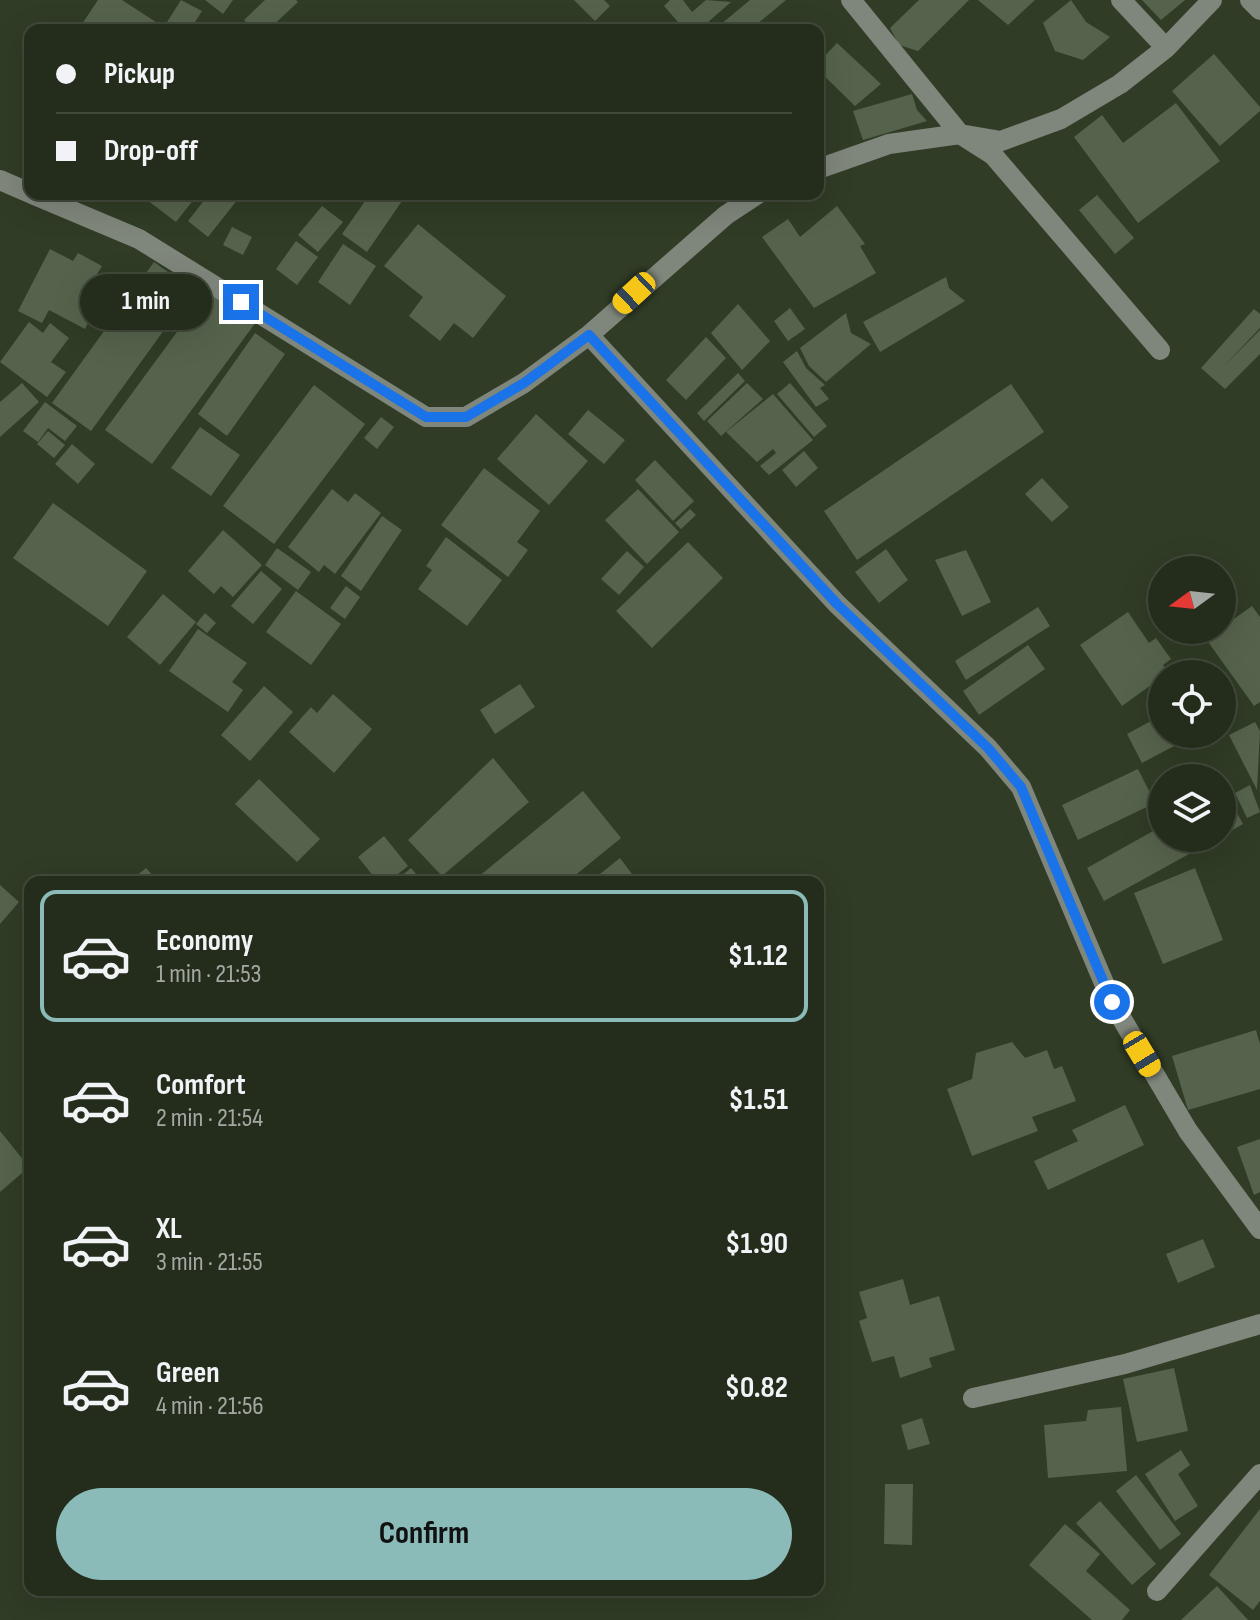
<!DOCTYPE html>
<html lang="en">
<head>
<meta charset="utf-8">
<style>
  body { margin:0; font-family:"Sofia Sans Condensed",sans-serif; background:#2c3525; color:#f1f3f6; height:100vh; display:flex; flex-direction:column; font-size:30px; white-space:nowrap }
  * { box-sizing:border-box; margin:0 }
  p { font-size:26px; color:#a3a8a3 }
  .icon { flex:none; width:44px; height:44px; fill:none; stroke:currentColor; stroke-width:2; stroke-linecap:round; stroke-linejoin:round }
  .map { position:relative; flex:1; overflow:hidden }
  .details { position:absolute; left:24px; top:876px; width:800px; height:720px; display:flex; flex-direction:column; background:#242d1c; border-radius:16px; box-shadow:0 8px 32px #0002,0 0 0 2px #41493b }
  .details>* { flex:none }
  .top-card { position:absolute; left:24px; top:24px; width:800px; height:176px; border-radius:16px; box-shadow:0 8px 32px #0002,0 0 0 2px #41493b; display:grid; align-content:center; height:176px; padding:0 32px; background:#242d1c }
  .needle { width:52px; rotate:255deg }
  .tools { position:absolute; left:1148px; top:556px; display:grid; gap:16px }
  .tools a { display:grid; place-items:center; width:88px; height:88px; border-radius:50%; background:#242d1c; box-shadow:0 8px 32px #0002,0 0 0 2px #41493b; font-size:40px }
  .end { position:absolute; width:36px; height:36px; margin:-18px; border:10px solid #1a73e8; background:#fff; box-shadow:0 0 0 4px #fff }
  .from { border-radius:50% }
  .bubble { position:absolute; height:56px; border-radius:28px; background:#242d1c; box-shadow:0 8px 32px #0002,0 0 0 2px #41493b; font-size:26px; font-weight:700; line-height:56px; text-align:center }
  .car { position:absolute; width:24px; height:48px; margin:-24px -12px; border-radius:10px; box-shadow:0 0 6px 2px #0007; background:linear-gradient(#f5c518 24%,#345 0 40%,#f5c518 0 76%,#345 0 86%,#f5c518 0) }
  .top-card b { display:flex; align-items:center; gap:28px; height:76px; font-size:30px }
  .top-card b+b { border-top:2px solid #41493b }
  .top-card i { width:20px; height:20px; background:#f1f3f6 }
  ul { padding:14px 0 0; list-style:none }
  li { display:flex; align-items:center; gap:24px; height:132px; margin:0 16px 12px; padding:0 16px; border:4px solid transparent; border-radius:16px }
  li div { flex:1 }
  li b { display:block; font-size:30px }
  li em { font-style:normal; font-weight:700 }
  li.selected { border-color:#8bbbb9 }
  li>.icon { width:72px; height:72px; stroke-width:1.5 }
  .primary-button { display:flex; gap:16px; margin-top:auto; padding:16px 32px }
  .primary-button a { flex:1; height:92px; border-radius:48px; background:#8bbbb9; color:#111; font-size:32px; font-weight:700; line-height:92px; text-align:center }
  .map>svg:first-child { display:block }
  .building { fill:#56634c }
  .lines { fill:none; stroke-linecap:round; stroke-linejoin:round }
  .minor { stroke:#7f867b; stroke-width:20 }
  .route { stroke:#1a73e8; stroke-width:10 }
</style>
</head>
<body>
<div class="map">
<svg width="1260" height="1620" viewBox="0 0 1260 1620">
  <rect width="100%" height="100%" fill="#303c26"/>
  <path class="building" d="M98,0H122L159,24L155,30H78Z
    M181,0L202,11L190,30H162Z
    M205,0H233L223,14Z
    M265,0H296L298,2L268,30H253L244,20Z
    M574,0H604L610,6L595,21Z
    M670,0H683L692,12L706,0L731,2L699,30H685L664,6Z
    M750,0H786L750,30H714Z
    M919,0H969L918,51L899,45L890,28Z
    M978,0H1035L1008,25Z
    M1071,0L1086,22L1110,37L1083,60L1055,51L1043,23Z
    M1142,0H1185L1161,20Z
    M837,43L881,84L855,106L818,70V63Z
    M1214,54L1260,107V111L1220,146L1172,91Z
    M912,94L917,110L927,121L863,140L853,111Z
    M1176,103L1220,161L1138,223L1074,137L1102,115L1123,143Z
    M145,194H198L176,222L143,197Z
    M209,194H242L208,237L188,221Z
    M370,194H393L402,201L367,252L342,234Z
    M1097,195L1134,238L1115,254L1079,210Z
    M322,206L343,222L318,252L298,235Z
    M837,206L865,244L860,246L876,273L814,308L762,237L788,219L800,237Z
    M418,224L506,296L473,338L454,323L440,341L409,316L423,297L384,266Z
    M232,227L252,237L243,255L223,245Z
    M296,241L318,257L297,285L276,269Z
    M343,244L376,266L350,305L318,282Z
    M50,249L73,261L78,253L102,266L97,274L110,281L85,329L49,310L42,323L18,311Z
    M154,262L193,290L91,431L52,403Z
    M946,277L949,288L965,301L880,352L863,322Z
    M210,287L256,322L152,464L105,430Z
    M738,304L770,341L742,370L711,333Z
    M790,308L805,329L788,341L774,321Z
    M1254,309L1260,314V328L1224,366L1260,330V354L1225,389L1201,368Z
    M846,313L851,333L871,344L826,382L809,366L800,348Z
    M29,322L43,333L50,323L69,338L51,362L66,372L47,397L0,362Z
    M255,333L285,354L227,436L198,414Z
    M706,337L726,358L686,400L666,380Z
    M797,351L806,368L825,385L820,388L829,399L816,407L783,362Z
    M738,373L745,381L704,421L697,413Z
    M22,383L39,402L0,437V402Z
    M747,383L763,399L721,436L707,421Z
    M790,383L827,426L814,437L777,394Z
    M1011,384L1044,432L857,560L824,511Z
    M314,385L365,424L274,544L223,506Z
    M773,394L813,440L769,475L760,466L776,453L773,449L757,462L726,432Z
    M45,402L77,426L65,441L48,428L38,442L23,431Z
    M588,410L625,440L604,464L568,434Z
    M536,414L588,461L549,505L497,459Z
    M381,417L394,427L377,449L364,438Z
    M200,427L240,455L211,496L171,468Z
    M48,431L65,445L54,458L37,444Z
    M72,444L95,464L78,484L55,464Z
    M804,451L818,468L796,487L782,470Z
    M655,460L694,501L673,521L635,480Z
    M484,468L540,511L517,542L528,550L508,577L441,525Z
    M1042,478L1069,507L1052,522L1025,494Z
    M332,489L348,502L355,493L381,513L335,574L324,565L319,572L288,547Z
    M638,489L679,532L647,564L605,520Z
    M53,503L147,571L108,626L13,558Z
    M690,509L696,515L681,529L675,523Z
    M382,516L402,530L361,591L341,576Z
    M223,530L262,565L233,597L221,586L214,594L188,571Z
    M446,537L502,580L467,626L418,589L432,570L426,566Z
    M688,542L723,578L652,648L616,611Z
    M277,548L311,572L298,590L265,565Z
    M886,549L908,580L879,603L855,572Z
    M966,550L991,602L962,616L935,560Z
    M627,551L644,567L619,595L601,579Z
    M261,571L282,589L253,624L231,606Z
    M346,586L360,597L345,619L330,608Z
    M296,591L341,624L311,665L266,632Z
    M163,594L196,622L160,665L127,637Z
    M1252,606L1260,617V702L1254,706L1206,639Z
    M1038,607L1050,626L966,680L955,661Z
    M1128,612L1149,643L1156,638L1171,659L1163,665L1169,672L1122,706L1080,645Z
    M205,613L216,623L207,633L196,624Z
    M198,629L247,663L232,682L243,690L228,712L169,671Z
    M1028,645L1045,669L979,715L963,691Z
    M520,684L535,707L495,734L480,710Z
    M264,686L293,712L250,761L221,735Z
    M333,694L372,729L334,773L289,732L311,707L317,713Z
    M1162,715V734H1197L1142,763L1127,734Z
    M1255,722L1260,731L1257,790L1229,735Z
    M493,758L529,802L442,876L408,840Z
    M1138,769L1155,803L1078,840L1062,805Z
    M259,779L320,839L297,862L235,804Z
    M1250,785L1260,812L1247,818L1235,793Z
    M583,791L621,838L567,882H472Z
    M1225,791L1243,824L1222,836V792Z
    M1162,826V838H1218L1104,901L1087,868Z
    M384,836L408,866L388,882H378L358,857Z
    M620,858L638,882H590Z
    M146,868L158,882H129Z
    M411,868L423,882H394Z
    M1195,868L1223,940L1163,964L1134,893Z
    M0,885L19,902L0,924Z
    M1256,1030L1260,1044V1089L1188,1110L1172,1056Z
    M1012,1042L1025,1058L1047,1050L1054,1069L1062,1066L1076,1101L1032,1117L1038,1131L972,1156L947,1089L972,1079L976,1053Z
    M1125,1105L1144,1145L1048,1190L1034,1161L1078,1141L1072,1130Z
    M0,1131L29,1167L0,1192Z
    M1260,1139V1192L1254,1195L1237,1147Z
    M1203,1239L1215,1267L1178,1283L1166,1254Z
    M903,1279L910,1305L939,1296L955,1350L929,1358L932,1367L900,1378L894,1356L872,1362L859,1321L867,1318L859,1292Z
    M1174,1368L1188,1431L1137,1442L1123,1379Z
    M1121,1407L1127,1471L1048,1478L1044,1425L1086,1421L1088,1410Z
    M922,1418L930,1444L908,1450L901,1425Z
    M1181,1450L1190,1465L1178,1474L1198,1506L1175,1521L1145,1474Z
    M1136,1475L1181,1534L1160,1550L1116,1491Z
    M885,1484H913L912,1545L884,1544Z
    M1100,1501L1156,1564L1132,1585L1076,1523Z
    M1260,1509V1601L1253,1610L1209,1575Z
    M1065,1524L1100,1554L1086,1571L1130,1610L1122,1620H1092L1029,1565Z
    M1217,1586L1248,1620H1181Z"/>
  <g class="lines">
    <path class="minor" d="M851,0L960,134L993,155L1160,350
      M1121,0L1166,48
      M1250,0L1260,10
      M818,169L889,144L960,134L1001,141L1061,119L1120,84L1166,48L1212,0
      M0,180L30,193
      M32,194L139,239L426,417H466L524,383L589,335L726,215L758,194
      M589,335L837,604L988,748L1021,787L1112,1002L1188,1131L1260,1229
      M973,1398L1125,1364L1260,1324
      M1157,1591L1260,1474"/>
  </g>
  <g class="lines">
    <path class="route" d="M241,302L426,417H466L524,383L589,335L837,604L988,748L1021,787L1112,1002"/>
  </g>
</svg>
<div class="tools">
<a><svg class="needle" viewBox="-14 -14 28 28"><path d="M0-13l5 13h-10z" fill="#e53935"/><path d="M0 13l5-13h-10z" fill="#a3a8a3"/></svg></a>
<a><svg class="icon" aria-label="locate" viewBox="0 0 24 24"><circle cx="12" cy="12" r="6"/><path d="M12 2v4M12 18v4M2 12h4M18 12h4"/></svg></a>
<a><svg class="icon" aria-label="layers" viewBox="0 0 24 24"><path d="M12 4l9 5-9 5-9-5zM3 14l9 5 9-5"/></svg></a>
</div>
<i class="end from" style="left:1112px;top:1002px"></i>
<i class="end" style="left:241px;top:302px"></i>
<div class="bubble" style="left:80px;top:274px;width:132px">1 min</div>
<i class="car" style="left:634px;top:293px;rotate:227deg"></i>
<i class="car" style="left:1142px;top:1054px;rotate:149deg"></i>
<div class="top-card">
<b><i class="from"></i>Pickup</b>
<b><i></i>Drop-off</b>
</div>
<section class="details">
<ul>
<li class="selected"><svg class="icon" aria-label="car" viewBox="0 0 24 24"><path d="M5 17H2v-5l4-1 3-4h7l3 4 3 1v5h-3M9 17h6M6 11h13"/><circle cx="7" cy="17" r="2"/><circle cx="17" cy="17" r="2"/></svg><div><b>Economy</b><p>1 min · 21:53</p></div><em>$1.12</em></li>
<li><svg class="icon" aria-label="car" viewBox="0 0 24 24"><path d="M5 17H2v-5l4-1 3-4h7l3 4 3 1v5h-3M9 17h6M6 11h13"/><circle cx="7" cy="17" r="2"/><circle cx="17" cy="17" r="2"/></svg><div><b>Comfort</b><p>2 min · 21:54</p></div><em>$1.51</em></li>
<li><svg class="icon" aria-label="car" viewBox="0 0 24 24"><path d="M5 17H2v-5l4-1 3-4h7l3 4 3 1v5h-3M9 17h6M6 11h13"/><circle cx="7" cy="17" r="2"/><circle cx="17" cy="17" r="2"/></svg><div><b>XL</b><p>3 min · 21:55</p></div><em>$1.90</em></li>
<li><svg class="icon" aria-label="car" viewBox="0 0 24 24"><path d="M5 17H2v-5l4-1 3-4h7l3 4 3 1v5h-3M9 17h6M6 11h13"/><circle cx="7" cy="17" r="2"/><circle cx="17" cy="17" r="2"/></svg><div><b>Green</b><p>4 min · 21:56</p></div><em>$0.82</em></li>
</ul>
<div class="primary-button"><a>Confirm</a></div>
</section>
</div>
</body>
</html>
